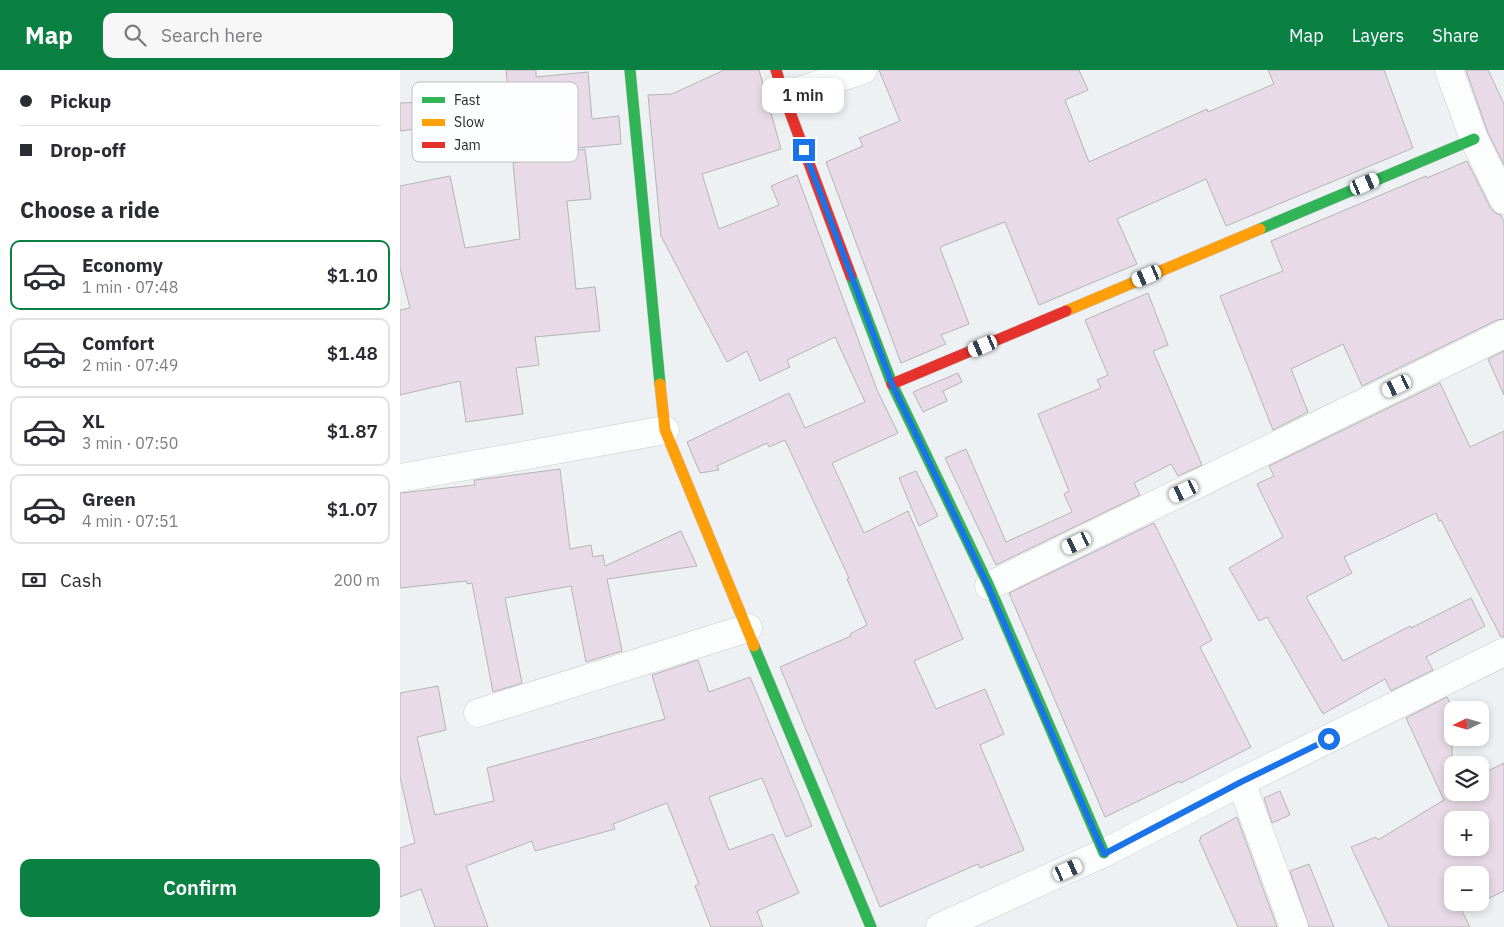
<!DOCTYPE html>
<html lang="en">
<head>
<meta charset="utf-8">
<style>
  body { margin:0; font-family:"IBM Plex Sans",sans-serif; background:#f7f7f7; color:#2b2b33; height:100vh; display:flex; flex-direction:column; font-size:19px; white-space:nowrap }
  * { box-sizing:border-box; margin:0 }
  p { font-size:16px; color:#7c7c81 }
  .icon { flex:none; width:28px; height:28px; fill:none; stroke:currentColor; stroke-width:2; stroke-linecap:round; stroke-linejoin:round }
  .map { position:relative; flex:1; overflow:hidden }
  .drawer { display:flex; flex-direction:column; background:#fff; width:400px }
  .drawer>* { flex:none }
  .hud { display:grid; align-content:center; height:110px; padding:0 20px; background:#fff }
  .needle { width:32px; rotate:265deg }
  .buttons { position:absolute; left:1044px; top:631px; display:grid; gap:10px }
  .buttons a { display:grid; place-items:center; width:45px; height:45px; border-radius:10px; background:#fff; box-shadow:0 2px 8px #0003; font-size:25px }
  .end { position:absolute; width:22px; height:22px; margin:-11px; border:6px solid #1a73e8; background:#fff; box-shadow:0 0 0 2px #fff }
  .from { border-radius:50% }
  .bubble { position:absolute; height:35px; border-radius:10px; background:#fff; box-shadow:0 2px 8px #0003; font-size:16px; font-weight:600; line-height:35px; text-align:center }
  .car { position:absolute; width:15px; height:30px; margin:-15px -8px; border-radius:6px; box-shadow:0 0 4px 1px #0007; background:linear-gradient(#fff 24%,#345 0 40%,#fff 0 76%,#345 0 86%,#fff 0) }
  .hud b { display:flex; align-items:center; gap:18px; height:48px; font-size:19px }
  .hud b+b { border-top:1px solid #e1e1e2 }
  .hud i { width:12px; height:12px; background:#2b2b33 }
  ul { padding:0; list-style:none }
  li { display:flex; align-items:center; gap:15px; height:70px; margin:0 10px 8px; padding:0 10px; border:2px solid #e1e1e2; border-radius:10px }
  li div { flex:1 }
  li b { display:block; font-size:19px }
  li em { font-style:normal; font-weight:600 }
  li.current { border-color:#0b8043 }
  li>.icon { width:45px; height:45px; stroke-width:1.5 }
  h2 { padding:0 20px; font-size:22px; line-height:60px }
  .pay { display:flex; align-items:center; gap:12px; height:55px; padding:0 20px; font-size:19px }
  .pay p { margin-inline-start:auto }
  .button { display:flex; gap:10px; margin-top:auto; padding:10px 20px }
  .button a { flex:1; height:58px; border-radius:10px; background:#0b8043; color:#fff; font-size:20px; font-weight:600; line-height:58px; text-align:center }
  header { display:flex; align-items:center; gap:30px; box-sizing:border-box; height:70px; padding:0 25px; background:#0b8043; color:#fff }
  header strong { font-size:24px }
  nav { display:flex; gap:28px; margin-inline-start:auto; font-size:18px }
  .search { width:350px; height:45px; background:#f7f7f7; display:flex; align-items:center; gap:12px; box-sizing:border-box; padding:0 18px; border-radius:10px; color:#7c7c81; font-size:19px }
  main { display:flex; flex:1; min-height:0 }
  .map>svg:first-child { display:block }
  .building { fill:#e8dbe7; stroke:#b4b4b6; fill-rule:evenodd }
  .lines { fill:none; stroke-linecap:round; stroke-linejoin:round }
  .street-casing { stroke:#caccce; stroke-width:29 }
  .fast-casing { stroke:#caccce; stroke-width:12 }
  .slow-casing { stroke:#caccce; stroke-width:12 }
  .jam-casing { stroke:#caccce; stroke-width:12 }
  .street { stroke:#fcfdfd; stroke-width:28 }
  .fast { stroke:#30b455; stroke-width:11 }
  .slow { stroke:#ff9f0a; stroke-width:11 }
  .jam { stroke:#e5322d; stroke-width:11 }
  .route { stroke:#1a73e8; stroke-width:6 }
  .key { fill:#fdfeff; stroke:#bcbebf; stroke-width:1 }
  .key-label { font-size:14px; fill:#252729 }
</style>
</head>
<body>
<header>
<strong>Map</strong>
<div class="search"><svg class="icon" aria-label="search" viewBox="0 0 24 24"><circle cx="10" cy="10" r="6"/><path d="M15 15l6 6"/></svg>Search here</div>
<nav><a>Map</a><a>Layers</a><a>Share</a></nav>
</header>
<main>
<section class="drawer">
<div class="hud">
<b><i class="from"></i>Pickup</b>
<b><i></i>Drop-off</b>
</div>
<h2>Choose a ride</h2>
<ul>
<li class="current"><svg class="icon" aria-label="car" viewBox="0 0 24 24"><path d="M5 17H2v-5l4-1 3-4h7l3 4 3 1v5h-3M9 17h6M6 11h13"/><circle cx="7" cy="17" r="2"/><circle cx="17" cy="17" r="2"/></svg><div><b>Economy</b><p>1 min · 07:48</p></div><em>$1.10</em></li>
<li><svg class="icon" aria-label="car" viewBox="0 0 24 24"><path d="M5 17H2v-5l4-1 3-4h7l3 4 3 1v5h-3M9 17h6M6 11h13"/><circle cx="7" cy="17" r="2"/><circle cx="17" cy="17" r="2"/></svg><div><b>Comfort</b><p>2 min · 07:49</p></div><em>$1.48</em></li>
<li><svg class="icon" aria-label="car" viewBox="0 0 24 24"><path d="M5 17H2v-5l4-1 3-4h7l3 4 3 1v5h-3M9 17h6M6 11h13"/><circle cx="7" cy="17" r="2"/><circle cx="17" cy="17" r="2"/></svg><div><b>XL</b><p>3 min · 07:50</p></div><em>$1.87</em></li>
<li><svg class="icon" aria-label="car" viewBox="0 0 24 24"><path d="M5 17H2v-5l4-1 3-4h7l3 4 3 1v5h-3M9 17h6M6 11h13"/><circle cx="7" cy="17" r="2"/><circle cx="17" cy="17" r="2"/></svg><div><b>Green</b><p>4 min · 07:51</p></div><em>$1.07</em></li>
</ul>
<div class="pay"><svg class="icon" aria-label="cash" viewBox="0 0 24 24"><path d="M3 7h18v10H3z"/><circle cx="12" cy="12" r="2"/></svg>Cash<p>200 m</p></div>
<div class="button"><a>Confirm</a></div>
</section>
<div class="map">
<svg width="1104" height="857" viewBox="0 0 1104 857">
  <rect width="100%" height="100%" fill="#eef1f4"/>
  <path class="building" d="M106,0H136V7L188,2L192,49L219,46L221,74L178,78L176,58L16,64V59L0,61V33L109,29Z
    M324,0H359L381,79L302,104L319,159L379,135L371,116L397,105L477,320L498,363L432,393L464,463L508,441L563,569L514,591L536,639L585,619L604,664L580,675L624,780L580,798L578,794L480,837L380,597L451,566L450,564L467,555L447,509L449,508L385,370L369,377L367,373L317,396L319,400L300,403L287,372L389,323L405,358L465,332L435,267L387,290L390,297L360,311L347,281L327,292L261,166L248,25L272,24Z
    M479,0H679L688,20L665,30L689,92L807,39L808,42L874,14L868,0H984L1013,78L826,156L806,109L717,149L737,194L639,235L605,152L545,175L540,178L569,254L541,265L546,274L501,293L426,92L463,76L459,68L500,51Z
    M1066,0H1088L1104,34V95L1088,63Z
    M185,79L191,129L167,131L176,219L195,217L200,261L135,267L139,295L116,298L123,344L66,352L60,311L0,325V240L10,238L0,198V116L50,106L65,178L120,169L113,93Z
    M1067,91L1090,137L1095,143L1101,145L1104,152V249L1097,250L962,316L943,274L891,299L908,342L873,360L820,226L883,201L871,171L1026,106L1027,108Z
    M748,223L768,275L753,281L802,395L778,406L771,394L734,413L740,425L596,495L545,388L566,379L606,472L672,442L664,424L669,421L638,344L701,318L697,310L708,305L685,250Z
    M1104,281V325L1088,289Z
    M558,303L562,312L543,321L547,331L523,342L513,322Z
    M1040,313L1070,377L1104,361V567H1101L1041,450L1039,451L1036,443L944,487L952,503L906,527L943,591L1010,556L1011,558L1071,528L1085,556L1026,587L1033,600L991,621L985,609L923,644L867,547L859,551L829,498L883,467L857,414L874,406L869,396Z
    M160,399L170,479L191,475L193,487L203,485L205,496L281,461L297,496L207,509L222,581L186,592L171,516L105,528L122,613L93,622L72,513L67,514L66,511L0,518V423L75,415L74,410H76Z
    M516,401L538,446L519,456L499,408Z
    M754,453L812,570L800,577L851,677L781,713L780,711L705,747L609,523Z
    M298,590L309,622L350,607L412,756L386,767L362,708L309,727L329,780L373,764L399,823L357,841L363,857H311L295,816L299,814L267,733L213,754L215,759L135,781L132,771L66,796L88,857H35L21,819L0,827V778L15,773L0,707V623L38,616L46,660L17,667L35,745L94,731L87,698L265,649L252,605Z
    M1047,627L1052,637V722H1080V705L1104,693V821L1062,841L1070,857H989L951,777L976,767L978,770L1044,730L1006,648ZM1052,750H1080V778H1052ZM1052,805H1080V832H1052Z
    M880,721L890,745L872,753L864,728Z
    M837,747L877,857H838L799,770L801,769L800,767Z
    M909,794L934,857H909L890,801Z"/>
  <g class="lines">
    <g class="street-casing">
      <path id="street" d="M1049,0L1074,69L1104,130
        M384,26L463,0
        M0,408L265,360
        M589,516L1104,264
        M78,643L348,558
        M841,712L894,857
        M540,857L704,783L841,712L1104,582"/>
    </g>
    <g class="fast-casing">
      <path id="fast" d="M230,0L260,314
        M860,159L1074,69
        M451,206L492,314L589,516L704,783
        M354,576L471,857"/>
    </g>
    <g class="slow-casing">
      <path id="slow" d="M666,241L860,159
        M260,314L265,360L354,576"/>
    </g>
    <g class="jam-casing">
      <path id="jam" d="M376,0L384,26L451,206
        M492,314L666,241"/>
    </g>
    <use href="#street" class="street"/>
    <use href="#fast" class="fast"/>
    <use href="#slow" class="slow"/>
    <use href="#jam" class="jam"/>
  </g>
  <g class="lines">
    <path class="route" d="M404,80L492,314L588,516L704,784L841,712L929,669"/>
  </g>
  <rect x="12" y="12" width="166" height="80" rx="8" class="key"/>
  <rect x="22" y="27" width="23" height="6" fill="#30b455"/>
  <rect x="22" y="49" width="23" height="7" fill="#ff9f0a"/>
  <rect x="22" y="72" width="23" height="6" fill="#e5322d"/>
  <g class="key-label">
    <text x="54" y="35">Fast</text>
    <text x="54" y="57">Slow</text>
    <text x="54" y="80">Jam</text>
  </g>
</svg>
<div class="buttons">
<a><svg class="needle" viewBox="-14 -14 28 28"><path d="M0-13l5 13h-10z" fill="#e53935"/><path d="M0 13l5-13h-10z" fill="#7c7c81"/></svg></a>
<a><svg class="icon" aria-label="layers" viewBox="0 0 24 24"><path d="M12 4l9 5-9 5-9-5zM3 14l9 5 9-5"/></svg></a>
<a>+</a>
<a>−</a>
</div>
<i class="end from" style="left:929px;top:669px"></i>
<i class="end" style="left:404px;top:80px"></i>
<div class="bubble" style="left:362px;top:8px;width:82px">1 min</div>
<i class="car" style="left:965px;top:114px;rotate:67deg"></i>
<i class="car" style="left:747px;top:206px;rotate:247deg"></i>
<i class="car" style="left:583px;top:276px;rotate:247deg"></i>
<i class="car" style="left:997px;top:316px;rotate:244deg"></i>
<i class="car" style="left:784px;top:421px;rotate:244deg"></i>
<i class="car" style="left:677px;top:473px;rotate:244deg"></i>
<i class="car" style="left:668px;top:800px;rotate:66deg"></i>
</div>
</main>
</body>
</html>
